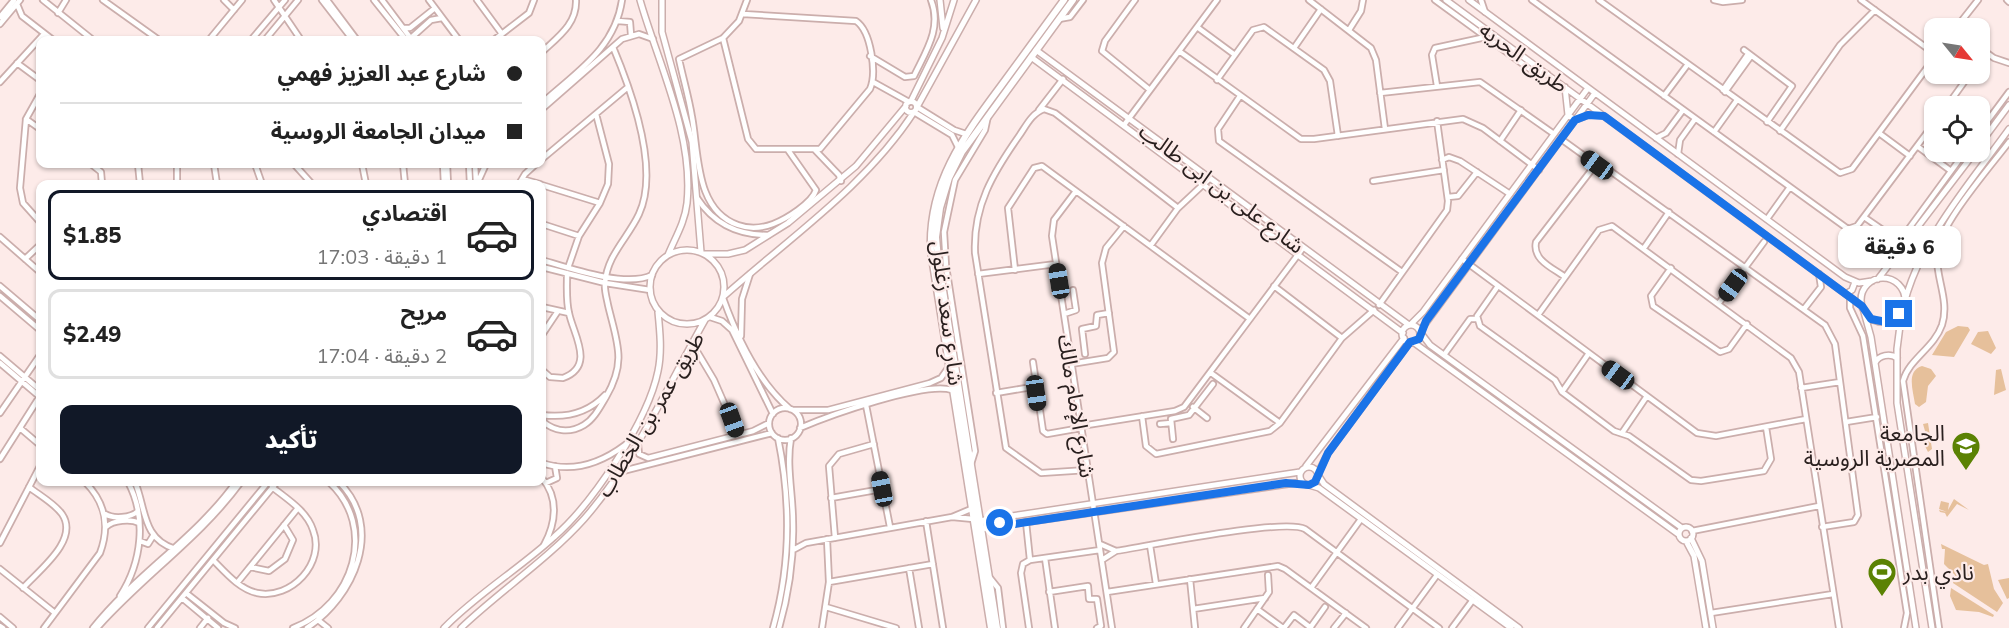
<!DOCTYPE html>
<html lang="ar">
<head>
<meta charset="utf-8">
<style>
  body { margin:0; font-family:Mulish,"Noto Sans Arabic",sans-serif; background:#f6f6f6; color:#222; direction:rtl; height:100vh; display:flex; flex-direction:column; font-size:22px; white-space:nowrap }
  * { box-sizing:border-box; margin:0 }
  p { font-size:20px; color:#767676 }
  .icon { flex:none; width:33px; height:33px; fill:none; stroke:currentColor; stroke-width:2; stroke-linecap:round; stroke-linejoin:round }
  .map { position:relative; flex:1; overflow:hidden; direction:ltr }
  .panel { position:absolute; left:36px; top:180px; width:510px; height:306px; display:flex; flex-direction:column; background:#fff; border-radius:12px; box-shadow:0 2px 4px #0004; direction:rtl }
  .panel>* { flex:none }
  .top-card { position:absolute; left:36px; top:36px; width:510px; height:132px; border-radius:12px; box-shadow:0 2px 4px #0004; direction:rtl; display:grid; align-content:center; height:132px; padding:0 24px; background:#fff }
  .needle { width:39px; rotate:120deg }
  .tools { position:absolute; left:1924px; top:18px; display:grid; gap:12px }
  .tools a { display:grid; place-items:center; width:66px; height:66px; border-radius:12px; background:#fff; box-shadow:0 2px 4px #0004; font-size:30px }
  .end { position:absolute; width:27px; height:27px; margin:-14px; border:8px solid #1a73e8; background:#fff; box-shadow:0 0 0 3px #fff }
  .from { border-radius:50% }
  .bubble { position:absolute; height:42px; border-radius:12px; background:#fff; box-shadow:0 2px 4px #0004; font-size:20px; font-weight:800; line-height:42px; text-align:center; direction:rtl }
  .car { position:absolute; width:18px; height:36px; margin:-18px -9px; border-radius:8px; box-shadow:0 0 4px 2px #0007; background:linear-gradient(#222 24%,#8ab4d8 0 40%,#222 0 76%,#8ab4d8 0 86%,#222 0) }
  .top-card b { display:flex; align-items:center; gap:21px; height:57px; font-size:22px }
  .top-card b+b { border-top:2px solid #e0e0e0 }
  .top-card i { width:15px; height:15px; background:#222 }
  ul { padding:10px 0 0; list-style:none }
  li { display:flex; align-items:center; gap:18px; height:90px; margin:0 12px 9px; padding:0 12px; border:3px solid #e0e0e0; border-radius:12px }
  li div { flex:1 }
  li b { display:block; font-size:22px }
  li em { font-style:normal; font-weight:800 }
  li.active { border-color:#111827 }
  li>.icon { width:54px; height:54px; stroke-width:1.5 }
  .cta { display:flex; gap:12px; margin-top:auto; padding:12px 24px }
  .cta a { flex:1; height:69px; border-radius:12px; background:#111827; color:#fff; font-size:24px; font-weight:800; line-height:69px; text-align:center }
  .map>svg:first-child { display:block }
  .green { fill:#e6c09b }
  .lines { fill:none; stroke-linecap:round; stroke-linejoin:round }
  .minor-casing { stroke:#cbaeac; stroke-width:8 }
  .tertiary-casing { stroke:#cbaeac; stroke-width:8 }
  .secondary-casing { stroke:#cbaeac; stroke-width:9 }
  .minor { stroke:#fff; stroke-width:4.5 }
  .tertiary { stroke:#fff; stroke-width:5 }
  .secondary { stroke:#fff; stroke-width:6 }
  .route { stroke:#1a73e8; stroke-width:8 }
  .labels { text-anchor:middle; stroke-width:4.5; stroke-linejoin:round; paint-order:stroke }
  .street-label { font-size:22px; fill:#2a201f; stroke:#fdebe9 }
  .poi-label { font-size:22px; fill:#2a201f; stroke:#fdebe9; text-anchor:end }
</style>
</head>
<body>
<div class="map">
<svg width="2009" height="628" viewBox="0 0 2009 628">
  <rect width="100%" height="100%" fill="#fdebe9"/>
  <path class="green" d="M1958,326L1968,327L1970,330L1954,357L1932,355L1946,332Z
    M1988,331L1996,348L1991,354L1971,344L1978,332Z
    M1922,366L1931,369L1936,376L1928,386L1926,402L1919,407L1915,404C1913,390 1906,371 1922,366Z
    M2001,369L2006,390L1994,395L1996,370Z
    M1928,423L1932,449L1928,452L1922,440L1927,438L1923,424Z
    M1954,499L1969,510L1957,504L1947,517L1945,513L1940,512L1939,510L1947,512L1939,509L1941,501L1949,503L1948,510Z
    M1941,544L1984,565L1988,564L1994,589L2003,603L1997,612L1953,583L1955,575L1944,564L1945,549H1942Z
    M2009,578V598L2007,599L1998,580Z
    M1951,588L1994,615L1993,617L1979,612L1956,610L1950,596Z"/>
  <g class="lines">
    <g class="minor-casing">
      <path id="minor" d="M43,0L93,40
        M103,0L159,40
        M224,0L234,10
        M274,0L301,40
        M322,0L353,40
        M327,0L357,40
        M374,0L406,40
        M382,0L412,40
        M429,0L459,40
        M477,0L502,34
        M747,0L739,21L723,38L679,59C683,78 689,98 692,117C699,154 695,210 738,225C749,229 762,228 773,224C786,219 812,203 816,190L788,150
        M1135,0L1105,41L1102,51L1150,90
        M1309,0L1371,48L1376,60L1385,129
        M1435,0L1531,70L1547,74
        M1481,0L1485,12
        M1532,0L1848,229L1857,226L1935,122
        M1599,0L1840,173L1852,169L1935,57
        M1714,0L1723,2L1742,0
        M1861,0L1935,54
        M2007,0L2009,2
        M17,4L22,16L53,40
        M58,13L66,0
        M0,17L14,0
        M1059,19L1070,17L1083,0
        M618,21L630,22L631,35
        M0,24L20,0
        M1197,27L1235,55
        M404,28H410L435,8
        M1956,28L1978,0
        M1349,30L1361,11L1363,0
        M411,38L431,20L442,18
        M723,38L748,139L756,149H820L870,89C877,73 871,31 856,21L743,14
        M209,40L242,0
        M251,40L285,0
        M265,40L298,0
        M494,40L529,13L534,0
        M1294,48L1321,9
        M1980,48L1994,58L2009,63
        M1744,50L1792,86L1767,122
        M1179,51L1301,139H1314L1463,119L1483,128L1539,170
        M542,52C558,37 577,24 576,0
        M870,56L905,77L914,76C926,51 942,28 931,0
        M17,63L40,80
        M1217,80L1253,30L1264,27L1324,70L1330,81L1338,136
        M0,82L44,34
        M873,82L909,102
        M1437,86L1432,55L1435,48L1486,37
        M1723,90L1748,54
        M1725,92L1751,56
        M1380,93L1480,82L1554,134
        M40,94L26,119L20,188L23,203L40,222
        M1240,96L1218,129L1219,141L1402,272
        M1664,96L1688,64
        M542,103C576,72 615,49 622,0
        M1947,106L1970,74
        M917,107L954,130L966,134
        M542,109L622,39L639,34L653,39
        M1039,110L1063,79
        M914,112L952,135L958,147
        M26,119L40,129
        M1124,125L1217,0
        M1780,131L1840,45L1875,10
        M1980,131L2009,92
        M1714,132L1737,100
        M1879,133L1910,156
        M1656,138L1666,133L1683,110
        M1561,139L1597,165
        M1500,141L1521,110
        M1917,146L1951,171
        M815,150L839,175L841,181
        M1678,154L1680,140L1695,119
        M542,159L628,87
        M1442,160L1449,157L1460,161L1510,194
        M91,164L101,172L102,184
        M138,164L140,184
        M177,164V184
        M214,164L217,184
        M255,164L262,184
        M294,164L312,184
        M362,164L366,184
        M403,164L405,184
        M443,164L444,184
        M447,164L448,184
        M469,164L470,184
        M475,164L476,182
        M522,179L540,184
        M1373,181L1444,170
        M477,184L486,164
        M519,184L525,174L536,164
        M542,185L600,203
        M1076,191L1054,220L1052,236L1112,628
        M1448,197L1458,196L1477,172
        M697,198C714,224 737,235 768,235
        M1864,217L1893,237
        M1767,219L1790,187
        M542,224L579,236
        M0,237L40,272
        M1151,245L1178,208L1209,179
        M1644,248L1669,212
        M1901,249L1902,238L1965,152
        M25,259L40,245
        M1462,259L1697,433L1716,436L1806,419
        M542,260C569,268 626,288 652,275
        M542,267L605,283L650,290
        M568,268L579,236L600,203L608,184L609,164L596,114
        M1671,268L1651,296L1653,306L1720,352L1729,349L1747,324
        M1015,270L1008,208L1034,168L1042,166L1250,319
        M978,274L1056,264
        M1565,277C1553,268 1532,260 1536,242L1593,168L1602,165L1825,325L1835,344L1858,515L1854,522L1822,527
        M0,286L40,320
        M1274,286L1342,338
        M1498,286L1477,316L1480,326L1555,380L1562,392L1614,431L1629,436L1691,480L1701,481L1764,471L1771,459L1766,427
        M0,296L40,330
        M1850,297V308L1863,336L1907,613L1904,628
        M723,298C737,337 758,382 790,409
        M1719,303L1764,242
        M1379,305L1447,210L1448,201L1437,121
        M542,307L569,313
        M1804,309L1821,287L1819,274
        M1064,314L1076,310L1073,290
        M1538,315L1599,230L1612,226L1791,358L1799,372L1839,628
        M710,317L722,321L732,330L773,414
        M542,335L558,311
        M741,336L742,299L750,274
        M692,343L714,380L738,435
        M1085,354L1082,329L1096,326L1097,315L1109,313
        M1444,355L1470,319H1476
        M0,356L40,390
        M1033,362L1043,431L1047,434L1081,428
        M0,363L40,397
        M1071,364L1108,358L1114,352L1102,263L1106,248L1124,226
        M542,370L550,377L563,378C596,366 573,334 569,313C566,301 567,287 567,275
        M1211,373L1280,423
        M1801,388L1840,382
        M1562,392L1589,353
        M996,393L1026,388L1035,383
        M866,405L890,527
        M1193,407L1207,418
        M769 424a16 16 0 1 1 32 0a16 16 0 1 1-32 0Z
        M793,410H828L930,383L941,378L948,368
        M0,413L40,355
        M542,415C565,418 588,413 605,395
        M1142,416L1146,446L1156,454L1270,431L1280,423L1342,338L1374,310
        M542,421C554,431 569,434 584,425C594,419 600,407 606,397C627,361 617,343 608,305C607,299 604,290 605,283C607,255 628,238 639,214C660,169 631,90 613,47
        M1846,422L1877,417
        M1160,424L1171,423
        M1081,426L1175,411L1184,407L1303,248
        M20,428L40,445
        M800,428C828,416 925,381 952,390
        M1622,433L1647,396
        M1173,439L1171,419L1189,415L1213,384
        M638,444L639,454L648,458L753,431L769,423
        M0,459L40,396
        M542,463C572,473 601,463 625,445
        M971,464L975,451L946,266L944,232L955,180L985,130L988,116
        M1087,470L1041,473L1006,448L975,253C973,206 993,173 1019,136C1026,126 1032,113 1044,109L1055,113L1178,208
        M619,472L772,433
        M542,478C559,498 556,523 544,545
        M135,482C146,508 142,539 175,549
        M546,483L557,478L555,466
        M831,498L882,489
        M105,514C113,519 131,518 138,511
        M952,517L973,519
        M926,521L943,628
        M1026,522L1030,560
        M106,527C113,520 131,519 139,523
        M1692,531L1819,506
        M835,538L829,466L839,454L874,444
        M140,541L148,544L153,536
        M0,543L40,466
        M1100,544L1116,551
        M1150,545L1156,584
        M793,550L806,543L952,517L971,509
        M1045,558L1055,628
        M213,560C225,572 239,589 257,593C291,600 326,563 313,530C307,511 287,499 272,487
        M1102,560L1116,551C1148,546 1284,518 1305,529L1439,628
        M250,567L269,571L285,559L293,540L284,525
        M909,568L919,628
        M0,569L55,613
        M990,578L998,588L1003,628
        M1190,579L1195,628
        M829,582L933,564
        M237,583L298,508
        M23,588C38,571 80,540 62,514C54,503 39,495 29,487
        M1311,588L1361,519
        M1049,592L1088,586L1089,599H1097L1101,626L1097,628
        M1107,592L1278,566L1285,569L1366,628
        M186,593L224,623L235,628
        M120,596C142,562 147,518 128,482
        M182,598L218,628
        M826,607L896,628
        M1193,609L1265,598
        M1257,609L1283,628
        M1711,613L1833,594
        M0,617L13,628
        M318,620L328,628
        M0,626L3,628
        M44,628L100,553C110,526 106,503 85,482
        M93,628C136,574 196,538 236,482
        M97,628C143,576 200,538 241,482
        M148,628L268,482
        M157,628L277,482
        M200,628L208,618
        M293,628C354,605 378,527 329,482
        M307,628C354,597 385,528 339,482
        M773,628C791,565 791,502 778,438
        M779,628C789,593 794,558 793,522C793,494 786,466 791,438
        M822,628L829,582L827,539
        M1029,628L1021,573L1023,564L1030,560L1100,550
        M1244,628L1269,592L1268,575
        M1284,628L1294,615L1311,628
        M1310,628L1325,607
        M1334,628L1346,613
        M1398,628L1437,575
        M1452,628L1472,601
        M1939,628L1903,381C1909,359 1934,348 1942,325C1950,300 1935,277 1937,253C1939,225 1991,166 2009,142"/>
    </g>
    <g class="tertiary-casing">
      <path id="tertiary" d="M640,0C658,63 694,135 687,203C685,222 675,238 668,255
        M662,0V32L692,142L701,252
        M940,0L943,28
        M1446,0L1862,306
        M1469,0L1845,277L1859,283L1872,281
        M1036,50L1409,325
        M1031,57L1403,333
        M1565,87L1568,115L1575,120L1588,115H1601
        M911,101L942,38L954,0
        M905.5 107a5.5 5.5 0 1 1 11 0a5.5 5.5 0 1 1-11 0Z
        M917,107L976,0
        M1980,144L2009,105
        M1928,246L1937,251
        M1901,249L1911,258L1921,259
        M650 287a37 37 0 1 1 74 0a37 37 0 1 1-74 0Z
        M704,254H728L745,250L788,223L856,166L906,106
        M1861 300a22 22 0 1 1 44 0a22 22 0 1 1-44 0Z
        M1878,279L1975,152
        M1846,294L1852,290L1855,282
        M723,297C789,238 865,187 914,112
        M1904,304C1921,238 1970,183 2009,129
        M1902,310L1897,349V403L1932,628
        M1864,312L1871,337L1916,628
        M1410,325L1423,312L1588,88
        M1402 334a9 9 0 1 1 18 0a9 9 0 1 1-18 0Z
        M1420,331L1595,93
        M1420,332L1430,345L1682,528
        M1413,342L1678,534
        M1875,363C1879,355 1890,353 1897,358
        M1306,466L1404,338
        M1300 476a9 9 0 1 1 18 0a9 9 0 1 1-18 0Z
        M1318,473L1328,453L1410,342
        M1318,475L1324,484L1519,628
        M1309,485L1319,488L1511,628
        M979,521L1300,472
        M1679 534a7 7 0 1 1 14 0a7 7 0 1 1-14 0Z
        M980,529L1302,482
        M1691,538L1702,561L1713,628
        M1686,541L1694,556L1706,628
        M444,628C477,594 519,569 554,537C592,504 648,421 658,371C662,352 660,332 658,312
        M461,628C501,590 547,560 584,519C635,461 667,387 705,320"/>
    </g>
    <g class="secondary-casing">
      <path id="secondary" d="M991,628L931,251C928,184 963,137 1001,86C1022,57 1043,29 1064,0
        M997,628L938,259L936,237L940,208L949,178L962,152L1073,0"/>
    </g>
    <use href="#minor" class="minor"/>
    <use href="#tertiary" class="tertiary"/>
    <use href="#secondary" class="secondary"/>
  </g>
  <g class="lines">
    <path class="route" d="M1000,523L1001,526L1286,483L1309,485L1315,482L1328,453L1410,342L1419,339L1426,321L1575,120L1588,115L1604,116L1862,306L1871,319L1886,322L1899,314"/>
  </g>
  <defs>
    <g id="university-pin" transform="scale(1.5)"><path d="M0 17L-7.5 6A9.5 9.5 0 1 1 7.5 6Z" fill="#5b8203" stroke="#fdebe9"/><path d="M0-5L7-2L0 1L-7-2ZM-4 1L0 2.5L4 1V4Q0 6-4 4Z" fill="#fff"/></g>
    <g id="stadium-pin" transform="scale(1.5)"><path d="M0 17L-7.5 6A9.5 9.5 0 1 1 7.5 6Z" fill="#5b8203" stroke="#fdebe9"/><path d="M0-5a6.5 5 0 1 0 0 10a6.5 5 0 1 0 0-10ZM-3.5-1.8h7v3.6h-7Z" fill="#fff"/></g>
  </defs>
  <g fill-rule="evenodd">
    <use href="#university-pin" x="1966" y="446"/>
    <use href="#stadium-pin" x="1882" y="572"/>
  </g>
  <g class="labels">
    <g class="street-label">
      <text transform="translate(1524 57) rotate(36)" y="8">طريق الحريه</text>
      <text transform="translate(1222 188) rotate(37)" y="8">شارع على بن ابى طالب</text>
      <text transform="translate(948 313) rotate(83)" y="8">شارع سعد زغلول</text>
      <text transform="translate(1077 406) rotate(81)" y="8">شارع الإمام مالك</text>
      <text transform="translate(650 414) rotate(-59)" y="8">طريق عمر بن الخطاب</text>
    </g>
    <g class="poi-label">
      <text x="1945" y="441">الجامعة<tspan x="1945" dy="25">المصرية الروسية</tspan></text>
      <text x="1903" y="580" text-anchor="start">نادي بدر</text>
    </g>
  </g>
</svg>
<div class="tools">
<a><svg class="needle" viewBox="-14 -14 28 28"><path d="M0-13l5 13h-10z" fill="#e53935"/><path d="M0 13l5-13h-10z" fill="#767676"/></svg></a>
<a><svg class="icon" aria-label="locate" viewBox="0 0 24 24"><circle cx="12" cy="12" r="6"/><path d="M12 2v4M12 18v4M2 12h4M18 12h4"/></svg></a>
</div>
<i class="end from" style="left:1000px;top:523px"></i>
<i class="end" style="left:1899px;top:314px"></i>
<div class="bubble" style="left:1838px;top:226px;width:123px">6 دقيقة</div>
<i class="car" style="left:1597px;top:165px;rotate:306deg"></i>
<i class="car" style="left:1059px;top:281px;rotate:351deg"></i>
<i class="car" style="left:1733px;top:285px;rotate:216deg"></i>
<i class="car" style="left:1618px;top:375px;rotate:306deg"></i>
<i class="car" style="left:1036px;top:393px;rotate:172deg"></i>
<i class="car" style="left:732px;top:420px;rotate:160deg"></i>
<i class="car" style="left:882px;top:489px;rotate:349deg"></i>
<div class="top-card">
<b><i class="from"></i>شارع عبد العزيز فهمي</b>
<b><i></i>ميدان الجامعة الروسية</b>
</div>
<section class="panel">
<ul>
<li class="active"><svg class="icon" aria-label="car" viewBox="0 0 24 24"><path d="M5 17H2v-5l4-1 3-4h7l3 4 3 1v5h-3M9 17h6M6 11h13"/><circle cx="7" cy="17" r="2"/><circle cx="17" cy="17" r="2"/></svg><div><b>اقتصادي</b><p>1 دقيقة · 17:03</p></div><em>$1.85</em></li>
<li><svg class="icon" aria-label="car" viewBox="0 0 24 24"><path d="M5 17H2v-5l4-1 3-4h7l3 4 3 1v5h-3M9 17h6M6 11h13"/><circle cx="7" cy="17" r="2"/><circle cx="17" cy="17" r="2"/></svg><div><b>مريح</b><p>2 دقيقة · 17:04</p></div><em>$2.49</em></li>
</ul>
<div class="cta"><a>تأكيد</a></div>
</section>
</div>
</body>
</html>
